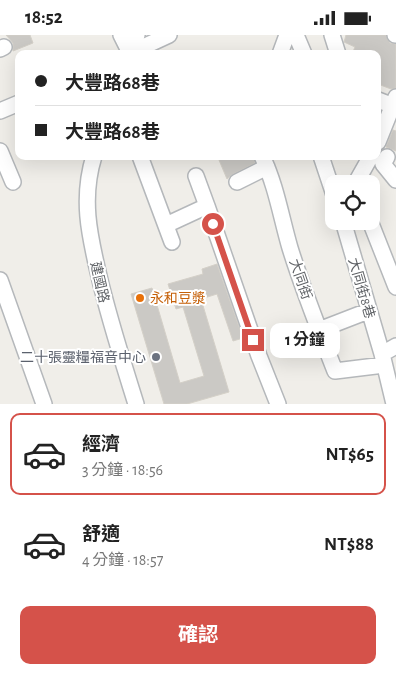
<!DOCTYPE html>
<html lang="zh-TW">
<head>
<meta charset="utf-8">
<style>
  body { margin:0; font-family:"Alegreya Sans","Noto Sans TC",sans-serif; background:#f2f2f2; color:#222; height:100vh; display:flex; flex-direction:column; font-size:19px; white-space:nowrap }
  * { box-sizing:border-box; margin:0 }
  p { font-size:16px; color:#767676 }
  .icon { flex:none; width:28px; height:28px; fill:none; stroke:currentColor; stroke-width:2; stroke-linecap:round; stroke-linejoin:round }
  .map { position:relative; height:369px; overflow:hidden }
  .panel { display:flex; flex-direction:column; background:#fff; flex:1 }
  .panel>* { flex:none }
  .banner { position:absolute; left:15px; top:15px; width:366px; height:110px; border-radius:10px; box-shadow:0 5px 20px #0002; display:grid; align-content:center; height:110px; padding:0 20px; background:#fff }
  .tools { position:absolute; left:325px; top:140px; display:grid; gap:10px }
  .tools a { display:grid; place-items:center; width:55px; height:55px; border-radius:10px; background:#fff; box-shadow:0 5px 20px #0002; font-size:25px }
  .end { position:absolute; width:22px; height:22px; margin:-11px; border:6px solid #d5524a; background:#fff; box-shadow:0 0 0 2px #fff }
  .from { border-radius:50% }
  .bubble { position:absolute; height:35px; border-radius:10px; background:#fff; box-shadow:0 5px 20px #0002; font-size:16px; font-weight:700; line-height:35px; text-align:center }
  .banner b { display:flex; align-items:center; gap:18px; height:48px; font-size:19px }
  .banner b+b { border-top:1px solid #e0e0e0 }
  .banner i { width:12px; height:12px; background:#222 }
  ul { padding:9px 0 0; list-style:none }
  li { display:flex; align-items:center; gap:15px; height:82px; margin:0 10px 8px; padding:0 10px; border:2px solid transparent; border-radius:10px }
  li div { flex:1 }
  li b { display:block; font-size:19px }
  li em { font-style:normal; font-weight:700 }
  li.selected { border-color:#d5524a }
  li>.icon { width:45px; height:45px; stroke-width:1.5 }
  .button { display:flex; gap:10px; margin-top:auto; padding:10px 20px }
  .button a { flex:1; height:58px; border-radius:10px; background:#d5524a; color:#fff; font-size:20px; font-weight:700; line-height:58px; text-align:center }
  .status { display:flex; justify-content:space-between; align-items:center; height:35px; padding:0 25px; background:#fff; direction:ltr }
  .status svg { height:14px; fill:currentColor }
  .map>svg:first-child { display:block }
  .building { fill:#cbc9c5; stroke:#d4d0c8 }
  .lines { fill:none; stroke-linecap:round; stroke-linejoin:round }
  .minor-casing { stroke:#b5b8bb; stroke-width:18 }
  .minor { stroke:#fff; stroke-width:15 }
  .route { stroke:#d5524a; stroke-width:6 }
  .food-dot { fill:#e8710a; stroke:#fff; stroke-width:2 }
  .worship-dot { fill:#6b7280; stroke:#fff; stroke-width:2 }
  .labels { text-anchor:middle; stroke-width:4; stroke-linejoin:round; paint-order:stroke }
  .street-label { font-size:14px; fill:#606367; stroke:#fff }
  .food-label { font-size:14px; fill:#c56008; stroke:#fff; text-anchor:start }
  .worship-label { font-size:14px; fill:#5b616d; stroke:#fff; text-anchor:end }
</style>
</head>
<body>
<div class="status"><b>18:52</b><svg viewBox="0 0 49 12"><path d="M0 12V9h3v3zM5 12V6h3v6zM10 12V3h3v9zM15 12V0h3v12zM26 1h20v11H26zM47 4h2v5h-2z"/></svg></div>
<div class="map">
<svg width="396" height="369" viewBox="0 0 396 369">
  <rect width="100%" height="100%" fill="#f0eee9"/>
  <path class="building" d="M6,0H30L33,8L13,16V8Z
    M346,0H386L390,8L396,9V53L391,54L378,49V19H352L355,12L344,7Z
    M393,95L396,96V116L386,112Z
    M229,121H253L255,128L233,139L227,144L219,125Z
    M217,229L243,303L233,306L217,259L201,264L229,357L187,369H164L131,259L152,253L180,348L204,341L183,272L176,274L168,249L203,239L202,234Z"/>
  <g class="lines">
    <g class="minor-casing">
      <path id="minor" d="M121,0L130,18
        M296,0L304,19
        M332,0L338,19
        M395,0H396
        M0,14L4,12
        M128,19L169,0
        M129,19L137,0
        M280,19L287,0
        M378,65L396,72
        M0,76L19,68
        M378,107L396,62
        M0,116L13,147
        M94,121C81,163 89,199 99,241C109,284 123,327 136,369
        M140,121L172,207
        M262,121C276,150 281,182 290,213C303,255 319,295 335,336L384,330
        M321,121L334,160
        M387,122L383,129L396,145
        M196,141L207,171
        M237,147L267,132
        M359,149L358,144L371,121
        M343,186L382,319
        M370,186L396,252
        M166,190L207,171L259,321L278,369
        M0,245L44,369
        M319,295L368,276
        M394,369L382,319L396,311"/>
    </g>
    <use href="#minor" class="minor"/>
  </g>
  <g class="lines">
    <path class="route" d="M213,189L253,305"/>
  </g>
  <circle class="food-dot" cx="140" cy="263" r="5"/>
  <circle class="worship-dot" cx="156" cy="322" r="5"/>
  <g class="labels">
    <g class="street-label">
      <text transform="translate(301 244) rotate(71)" y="5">大同街</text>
      <text transform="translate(100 247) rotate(77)" y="5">建國路</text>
      <text transform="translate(362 253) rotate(74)" y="5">大同街8巷</text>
    </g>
    <g class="food-label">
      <text x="150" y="268">永和豆漿</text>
    </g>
    <g class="worship-label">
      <text x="146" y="327">二十張靈糧福音中心</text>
    </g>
  </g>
</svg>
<div class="tools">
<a><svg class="icon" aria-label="locate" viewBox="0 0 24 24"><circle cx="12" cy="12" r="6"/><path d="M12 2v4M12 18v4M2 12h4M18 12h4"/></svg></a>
</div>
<i class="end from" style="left:213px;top:189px"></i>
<i class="end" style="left:253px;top:305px"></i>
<div class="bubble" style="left:270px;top:288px;width:70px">1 分鐘</div>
<div class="banner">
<b><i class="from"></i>大豐路68巷</b>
<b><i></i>大豐路68巷</b>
</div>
</div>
<section class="panel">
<ul>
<li class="selected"><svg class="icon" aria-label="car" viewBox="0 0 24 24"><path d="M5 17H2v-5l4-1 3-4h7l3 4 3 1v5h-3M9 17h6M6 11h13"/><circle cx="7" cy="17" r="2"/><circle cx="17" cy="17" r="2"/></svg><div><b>經濟</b><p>3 分鐘 · 18:56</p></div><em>NT$65</em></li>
<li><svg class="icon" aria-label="car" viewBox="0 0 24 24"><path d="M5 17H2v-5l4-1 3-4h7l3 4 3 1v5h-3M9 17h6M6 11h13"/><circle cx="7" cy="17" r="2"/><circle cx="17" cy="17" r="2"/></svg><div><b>舒適</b><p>4 分鐘 · 18:57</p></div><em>NT$88</em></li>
</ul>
<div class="button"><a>確認</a></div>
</section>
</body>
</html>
